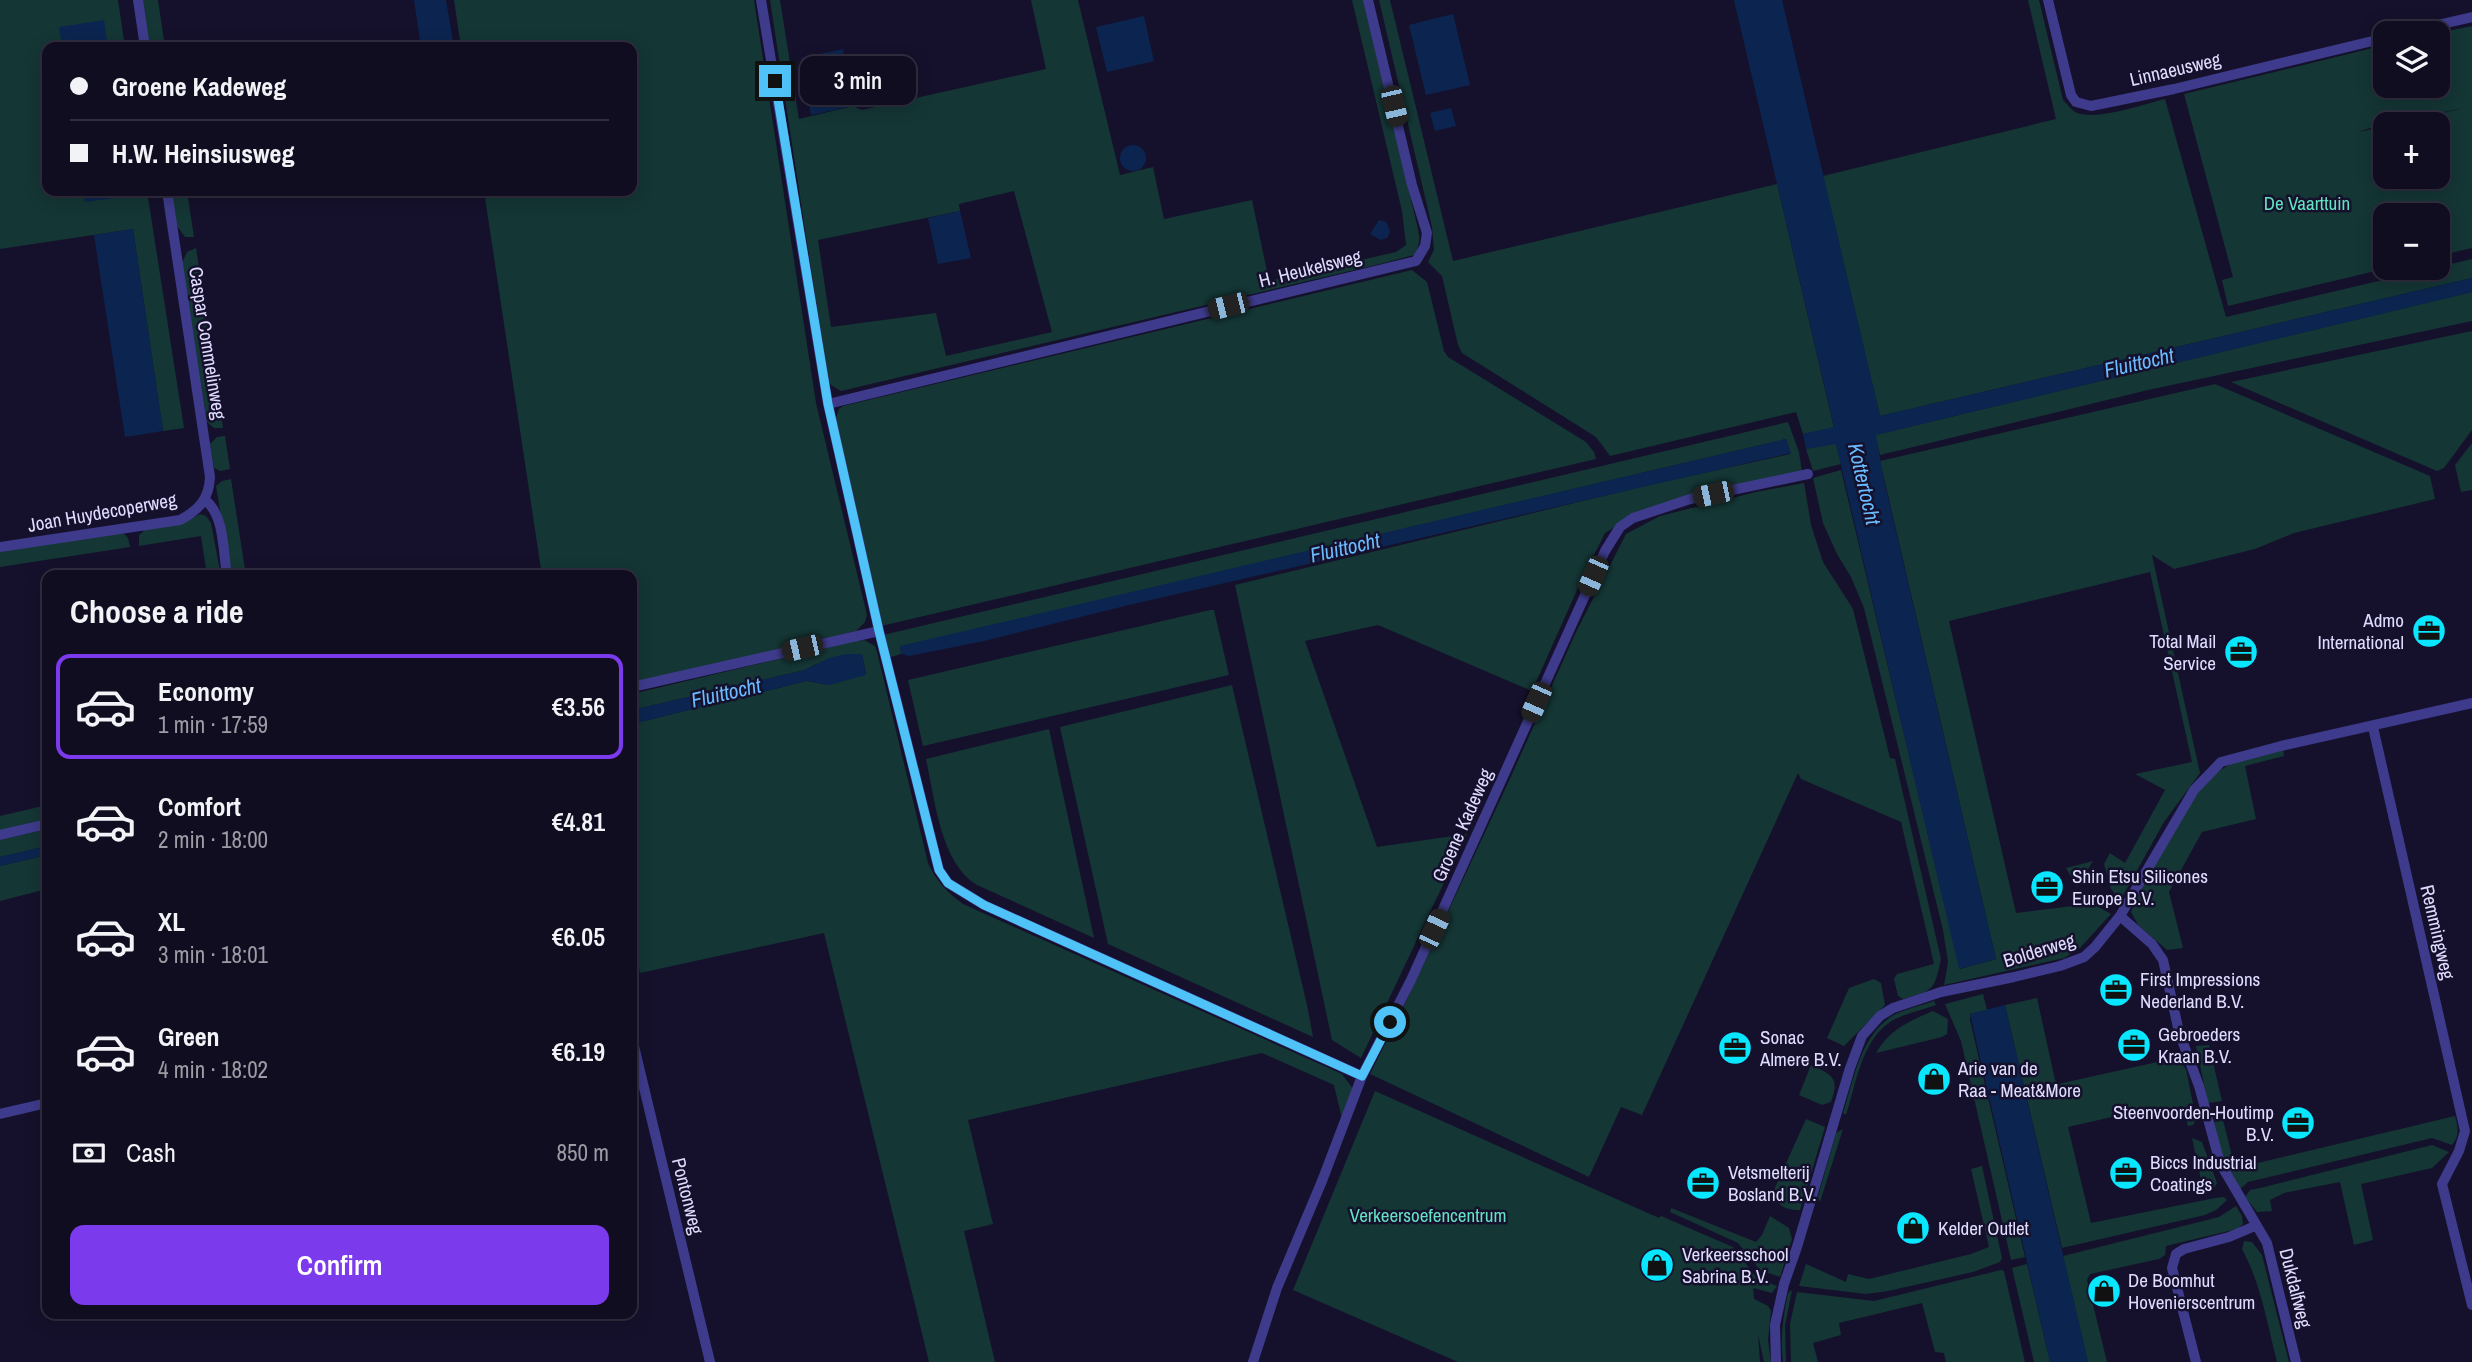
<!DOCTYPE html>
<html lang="en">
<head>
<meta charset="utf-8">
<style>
  body { margin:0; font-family:"Archivo Narrow",sans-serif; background:#19162a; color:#f1f3f6; height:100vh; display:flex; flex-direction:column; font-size:26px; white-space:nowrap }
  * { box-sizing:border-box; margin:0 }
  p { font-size:23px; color:#9c9ca5 }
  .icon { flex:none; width:38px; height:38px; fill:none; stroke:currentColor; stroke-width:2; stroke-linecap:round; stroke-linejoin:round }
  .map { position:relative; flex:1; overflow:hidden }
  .panel { position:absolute; left:42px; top:570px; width:595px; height:749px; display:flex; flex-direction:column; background:#100d21; border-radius:14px; box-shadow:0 4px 18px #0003,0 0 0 2px #302d3f }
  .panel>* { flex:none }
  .banner { position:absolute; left:42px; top:42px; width:595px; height:154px; border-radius:14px; box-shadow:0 4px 18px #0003,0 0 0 2px #302d3f; display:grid; align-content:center; height:154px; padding:0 28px; background:#100d21 }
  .tools { position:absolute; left:2373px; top:21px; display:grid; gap:14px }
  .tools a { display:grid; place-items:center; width:77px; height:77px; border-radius:14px; background:#100d21; box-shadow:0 4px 18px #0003,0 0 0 2px #302d3f; font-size:35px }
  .end { position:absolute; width:32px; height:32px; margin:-16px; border:9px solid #4fc3f7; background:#111; box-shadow:0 0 0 4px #111 }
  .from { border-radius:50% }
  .bubble { position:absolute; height:49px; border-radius:14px; background:#100d21; box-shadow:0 4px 18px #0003,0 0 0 2px #302d3f; font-size:23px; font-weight:600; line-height:49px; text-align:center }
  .car { position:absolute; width:21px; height:42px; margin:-21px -10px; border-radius:9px; box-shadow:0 0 5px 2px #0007; background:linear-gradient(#222 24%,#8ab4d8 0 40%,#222 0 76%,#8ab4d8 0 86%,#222 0) }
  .banner b { display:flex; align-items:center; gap:24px; height:66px; font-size:26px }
  .banner b+b { border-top:2px solid #302d3f }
  .banner i { width:18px; height:18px; background:#f1f3f6 }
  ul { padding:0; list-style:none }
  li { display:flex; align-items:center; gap:21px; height:105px; margin:0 14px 10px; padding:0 14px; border:4px solid transparent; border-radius:14px }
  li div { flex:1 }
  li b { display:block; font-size:26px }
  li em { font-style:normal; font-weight:600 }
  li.active { border-color:#7c3aed }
  li>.icon { width:63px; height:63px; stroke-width:1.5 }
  h2 { padding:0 28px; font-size:32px; line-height:84px }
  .pay { display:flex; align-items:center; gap:18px; height:77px; padding:0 28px; font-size:26px }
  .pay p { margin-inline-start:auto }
  .cta { display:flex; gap:14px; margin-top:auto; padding:14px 28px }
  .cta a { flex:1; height:80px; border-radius:14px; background:#7c3aed; color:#fff; font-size:28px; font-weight:600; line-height:80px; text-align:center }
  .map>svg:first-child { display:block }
  .green { fill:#143635; fill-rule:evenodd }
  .water { fill:#0c2550 }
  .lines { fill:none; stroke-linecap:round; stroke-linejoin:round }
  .minor { stroke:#3e3b8c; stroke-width:10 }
  .route { stroke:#4fc3f7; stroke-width:9 }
  .labels { text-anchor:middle; stroke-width:5; stroke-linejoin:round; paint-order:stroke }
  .street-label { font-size:19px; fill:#e0dcff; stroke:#15112c }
  .park-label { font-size:19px; fill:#64e3c3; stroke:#15112c }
  .poi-label { font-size:19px; fill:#e0dcff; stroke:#15112c; text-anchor:start }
  .water-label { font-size:21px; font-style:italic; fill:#6abaff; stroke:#15112c }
</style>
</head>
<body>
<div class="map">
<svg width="2472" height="1362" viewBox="0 0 2472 1362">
  <rect width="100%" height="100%" fill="#15112c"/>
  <path class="green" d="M0,0H118L125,47H47V191H147L184,428L163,431L133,229L0,249Z
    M142,0H158L165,47H149Z
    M454,0H754L816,403L867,615L865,622L856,631L632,684V576H542L484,191H632V47H461Z
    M770,0H780L799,119L853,106L862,110L1046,69L1031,0H1078L1120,175L1153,167L1164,219L1252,200L1269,281L1396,252L1406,245L1402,211L1352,0H1363L1418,229C1420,240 1420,245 1414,255L1384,263L841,391L831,385L828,380ZM1014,191L1052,332L946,356L936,313L831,327L818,240L960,211L959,204Z
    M1379,0H1390L1453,261L1777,184L1834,428L1803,434L1796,412L1610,456L1596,437L1462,353L1458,345L1442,276L1428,262L1434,250L1432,227Z
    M2028,0H2039L2063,100C2066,103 2071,109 2075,112C2094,122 2144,104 2165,99L2226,317L2472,259V278L1880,416L1823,176L2056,119Z
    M2472,26V248L2438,256V215H2385V268H2388L2228,306L2222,280L2233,277L2184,94L2385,45V86H2438V33ZM2464,108L2396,124H2438V177H2385V127L2357,132L2385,124Z
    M171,191H187L194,237H185L177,226Z
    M196,248L223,428H214L207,422L182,263L187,252Z
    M1412,270L1427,282L1444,351L1448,357L1586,442L1594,452L1596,459L881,626L835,421L839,409L843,406Z
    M2472,292V321L2148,390L1880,455L1875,435Z
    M2472,331V430L2444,468L2437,471L2231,382Z
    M2215,384L2430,476L2435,499L2294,533L2255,549L2174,569L2152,555L2200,773L2164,822L2120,901L2111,889L2104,864L2110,853L2125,863L2165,790L2135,774L2192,762L2150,572L1949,621L2016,913L2088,904L2099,907L2111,914L2080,948L2064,958L1944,985L1948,962L1943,930L1864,608L1851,577L1837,554L1823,523L1813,478L1841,470L1960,969L1996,959L1880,461Z
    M1788,422L1799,452L1802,472L1637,513L1605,533L1581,581L1532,691L1378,625L1305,641L1377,847L1467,834L1361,1058L1332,1040L1235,585L1649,485L1790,454L1786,439L900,647L901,654L888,658L883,635Z
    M225,436L230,469L220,471L214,468L210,444L217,437Z
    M1831,443L1836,444L1841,464L1813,471L1806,449Z
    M2472,443V490L2461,492L2455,465Z
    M231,479L246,576H231L216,486L222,481Z
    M1804,483L1811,525L1823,562L1853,609L1890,758L1895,759L1941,959C1934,991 1934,990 1903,999L1898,996L1894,979L1897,974L1934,964L1901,822L1801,779L1798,773L1642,1115L1621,1107L1589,1177L1370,1074L1403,1008L1508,783L1577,630L1626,534L1660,516L1756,492Z
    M200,514L206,516L211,523L221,576H207L201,536L139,546V535L146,529L184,523Z
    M122,532L128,538L130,547L0,567V551Z
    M1210,610H1214L1229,675L923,746L908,680Z
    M864,640L875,646L877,652L928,863C936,881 948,893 963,904L1342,1074L1353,1089L1343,1123L1334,1085L1262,1053L968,1120L993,1224L964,1231L995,1362H929L824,933L640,973L632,928V724L807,681L829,685L866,674L862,654L816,664L805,670L632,710V694L854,641Z
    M1232,685L1307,1005L1313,1037L1108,944L1060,727Z
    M1049,729L1094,938L977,885C940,863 935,799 926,759Z
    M2283,748L2284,756L2245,766L2256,819L2202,832L2169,892L2183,948L2167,950L2138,925L2131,912L2136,899C2154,867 2193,786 2222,769C2240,757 2262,754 2283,748Z
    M47,805V821L0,832V816Z
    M47,829V846L0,857V840Z
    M47,855V889L0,901V866Z
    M2093,861L2077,887L2066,868Z
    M1874,979L1881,983L1885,1005L1844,1046L1827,1038L1849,988Z
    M1983,994L1987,1010L1970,1014V1020L2025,1257L2011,1260L1961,1041L1945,1004Z
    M2037,998L2055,1080L2058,1084L2171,1059L2182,1064L2186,1069L2196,1119L2193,1125L2188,1126L2182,1106L2150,1117H2140L2138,1111L2068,1127L2091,1223L2215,1198L2224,1197L2227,1200L2216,1210L2205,1215L2062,1248L2005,1005Z
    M1934,1001L1936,1005C1922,1010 1903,1014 1890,1022C1861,1042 1856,1084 1846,1115L1843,1113C1854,1079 1860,1037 1892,1016C1904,1009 1921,1006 1934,1001Z
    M1933,1011L1948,1019L1947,1034L1942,1037L1876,1053C1889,1030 1909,1021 1933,1011Z
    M2209,1045L2222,1101L2208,1103L2196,1046Z
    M1811,1065C1832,1075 1840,1077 1831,1102L1822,1105L1799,1095Z
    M1375,1091L1659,1218L1661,1216L1733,1247L1757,1278L1777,1286L1772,1293L1753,1288L1754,1299L1768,1306L1771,1311L1768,1340L1771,1362H1764L1758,1334L1760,1362H1458L1293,1290Z
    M2455,1116C2458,1127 2460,1136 2452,1145L2432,1138L2248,1182L2240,1189L2223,1162L2214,1122L2223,1120L2234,1164L2237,1168Z
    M1806,1119L1825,1127L1800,1210C1786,1210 1776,1206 1773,1192Z
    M1843,1129L1820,1202L1818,1197L1836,1133Z
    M2192,1138L2202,1142L2217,1183L2214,1188L2203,1189Z
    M2432,1145L2449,1152L2432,1168L2361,1184L2373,1240L2354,1245L2340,1182L2284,1193L2270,1200L2272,1211L2257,1212L2245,1197L2250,1190L2260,1188Z
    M1982,1166L2002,1258L2000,1262L1973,1272L1888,1291L1866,1294L1799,1286L1806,1264L1846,1282L1848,1274L1869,1279L1971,1254L1989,1247L1971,1169Z
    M2236,1206L2242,1216L2243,1224L2237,1229L2166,1246L2165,1255L2159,1259L2090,1274L2087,1280L2107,1362H2088L2063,1256L2219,1217Z
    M1671,1208L1756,1242L1762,1235L1770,1216L1789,1228L1792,1239L1780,1277L1760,1270L1738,1243L1670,1212Z
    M2244,1241L2252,1242L2262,1255L2289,1362H2277C2267,1323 2261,1284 2242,1249Z
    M2027,1264L2050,1362H2034L2012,1268Z
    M2001,1270L2004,1271L2025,1362H1946L1944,1353L1935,1352L1922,1303L1839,1323L1841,1335L1813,1343L1818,1362H1791L1790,1324L1797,1292L1874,1301Z
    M1792,1290L1785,1326L1786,1362H1783C1780,1339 1783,1316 1788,1293Z"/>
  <path class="water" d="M414,0H446L454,47H421Z
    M1734,0H1782L1880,416L2472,278V292L1876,435L1884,480L1996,959L1959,969L1836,444L1806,449L1803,434L1834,427Z
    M1453,14L1470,85L1426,95L1409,25Z
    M1144,16L1154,61L1107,72L1096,27Z
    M104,20L108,47H62L59,27Z
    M843,49L853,106L811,115L801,58Z
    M1451,108L1456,126L1435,131L1430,113Z
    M1120 158a13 13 0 1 1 26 0a13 13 0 1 1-26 0Z
    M84,191H130V196L85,202Z
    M960,211L971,258L938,264L928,218Z
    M1379,220L1386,222L1390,231L1388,237L1381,240L1370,234Z
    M133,229L163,431L125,437L94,235Z
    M1786,439L1791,453L1129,605L984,641L909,656L901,654L900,646Z
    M846,654H862L866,675L829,685L807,681L632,724V710L805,670L829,658Z
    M47,846V855L0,866V857Z
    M2005,1005L2088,1362H2050L1970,1014Z"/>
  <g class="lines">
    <path class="minor" d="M138,0L145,47
      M761,0L828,404L879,631L939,870L948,883L984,905L1362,1076
      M2048,0L2071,95L2076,102L2091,106L2174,89L2385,38
      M2403,33L2472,17
      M828,404L1416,261L1425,246L1427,233L1412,185L1368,0
      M205,500C225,515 223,553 227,576
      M0,547L180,520C199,510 209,499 210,477L167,191
      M632,687L879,631
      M2373,727L2465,1131L2459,1151L2442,1184L2472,1305
      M0,835L47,824
      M2120,916L2152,944L2163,960L2179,1032L2199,1086L2220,1163L2267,1243L2296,1362
      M632,1038L710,1362
      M0,1114L47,1103
      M1253,1362L1277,1288L1322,1181L1362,1076L1411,980L1605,551L1620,527L1633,518L1690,499L1808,474
      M1776,1362L1775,1325L1784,1284L1797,1247L1850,1068L1862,1036L1880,1016L1893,1008L1941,992L2014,977L2060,966L2084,957L2095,947L2120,916L2194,790L2221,762L2281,746L2472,703
      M2196,1362L2172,1268L2176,1254L2184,1249L2229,1237L2255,1226"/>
  </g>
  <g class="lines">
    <path class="route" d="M775,81L828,404L879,631L939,870L948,883L984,905L1362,1076L1390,1022"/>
  </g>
  <defs>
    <g id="office-disc" transform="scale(1.75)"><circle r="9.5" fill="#08e7ff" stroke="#15112c"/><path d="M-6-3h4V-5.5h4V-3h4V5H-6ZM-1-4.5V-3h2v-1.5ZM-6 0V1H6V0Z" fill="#111"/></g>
    <g id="shop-disc" transform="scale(1.75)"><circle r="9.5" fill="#08e7ff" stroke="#15112c"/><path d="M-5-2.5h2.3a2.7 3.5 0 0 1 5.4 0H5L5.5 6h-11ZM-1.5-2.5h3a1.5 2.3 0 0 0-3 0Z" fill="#111"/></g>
  </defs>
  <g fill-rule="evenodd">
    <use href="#office-disc" x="2429" y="631"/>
    <use href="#office-disc" x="2241" y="652"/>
    <use href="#office-disc" x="2047" y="887"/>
    <use href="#office-disc" x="2116" y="990"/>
    <use href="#office-disc" x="2134" y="1045"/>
    <use href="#office-disc" x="1735" y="1048"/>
    <use href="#shop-disc" x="1934" y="1079"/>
    <use href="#office-disc" x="2298" y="1123"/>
    <use href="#office-disc" x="2126" y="1173"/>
    <use href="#office-disc" x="1703" y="1183"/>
    <use href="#shop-disc" x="1913" y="1228"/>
    <use href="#shop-disc" x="1657" y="1265"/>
    <use href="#shop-disc" x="2104" y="1291"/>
  </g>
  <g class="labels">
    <g class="street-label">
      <text transform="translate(2175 69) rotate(-13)" y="7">Linnaeusweg</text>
      <text transform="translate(1310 268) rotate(-14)" y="7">H. Heukelsweg</text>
      <text transform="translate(208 343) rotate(81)" y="7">Caspar Commelinweg</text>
      <text transform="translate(102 512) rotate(-10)" y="7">Joan Huydecoperweg</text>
      <text transform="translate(1462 825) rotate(-66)" y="7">Groene Kadeweg</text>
      <text transform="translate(2438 932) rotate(77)" y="7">Remmingweg</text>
      <text transform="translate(2039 950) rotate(-17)" y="7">Bolderweg</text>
      <text transform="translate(688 1196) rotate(76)" y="7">Pontonweg</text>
      <text transform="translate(2296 1288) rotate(76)" y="7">Dukdalfweg</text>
    </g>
    <g class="park-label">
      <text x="2307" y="210">De Vaarttuin</text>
      <text x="1428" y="1222">Verkeersoefencentrum</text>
    </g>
    <g class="poi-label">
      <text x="2404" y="627" text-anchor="end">Admo<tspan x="2404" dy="22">International</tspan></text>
      <text x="2216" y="648" text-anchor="end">Total Mail<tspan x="2216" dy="22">Service</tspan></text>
      <text x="2072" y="883">Shin Etsu Silicones<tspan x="2072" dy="22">Europe B.V.</tspan></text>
      <text x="2140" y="986">First Impressions<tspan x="2140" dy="22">Nederland B.V.</tspan></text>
      <text x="2158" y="1041">Gebroeders<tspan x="2158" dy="22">Kraan B.V.</tspan></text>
      <text x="1760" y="1044">Sonac<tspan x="1760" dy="22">Almere B.V.</tspan></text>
      <text x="1958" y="1075">Arie van de<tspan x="1958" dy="22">Raa - Meat&amp;More</tspan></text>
      <text x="2274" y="1119" text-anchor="end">Steenvoorden-Houtimp<tspan x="2274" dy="22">B.V.</tspan></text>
      <text x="2150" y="1169">Biccs Industrial<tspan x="2150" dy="22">Coatings</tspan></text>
      <text x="1728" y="1179">Vetsmelterij<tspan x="1728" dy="22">Bosland B.V.</tspan></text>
      <text x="1938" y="1235">Kelder Outlet</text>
      <text x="1682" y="1261">Verkeersschool<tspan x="1682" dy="22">Sabrina B.V.</tspan></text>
      <text x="2128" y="1287">De Boomhut<tspan x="2128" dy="22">Hovenierscentrum</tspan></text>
    </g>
    <g class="water-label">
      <text transform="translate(2139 363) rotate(-13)" y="7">Fluittocht</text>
      <text transform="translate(1864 484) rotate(77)" y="7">Kottertocht</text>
      <text transform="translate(1345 548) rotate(-13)" y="7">Fluittocht</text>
      <text transform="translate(726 693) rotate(-13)" y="7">Fluittocht</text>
    </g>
  </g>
</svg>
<div class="tools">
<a><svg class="icon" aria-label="layers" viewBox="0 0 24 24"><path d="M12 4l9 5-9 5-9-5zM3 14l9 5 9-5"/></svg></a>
<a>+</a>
<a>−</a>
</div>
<i class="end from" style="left:1390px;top:1022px"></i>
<i class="end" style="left:775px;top:81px"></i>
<div class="bubble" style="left:800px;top:56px;width:116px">3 min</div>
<i class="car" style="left:1394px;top:106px;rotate:167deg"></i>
<i class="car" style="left:1228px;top:306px;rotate:256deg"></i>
<i class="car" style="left:1713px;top:494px;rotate:258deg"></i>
<i class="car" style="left:1593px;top:576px;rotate:204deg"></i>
<i class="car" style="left:802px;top:648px;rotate:257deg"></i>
<i class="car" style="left:1536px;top:702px;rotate:204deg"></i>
<i class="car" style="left:1434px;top:929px;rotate:25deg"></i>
<div class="banner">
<b><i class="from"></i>Groene Kadeweg</b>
<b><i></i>H.W. Heinsiusweg</b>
</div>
<section class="panel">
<h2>Choose a ride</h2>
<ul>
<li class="active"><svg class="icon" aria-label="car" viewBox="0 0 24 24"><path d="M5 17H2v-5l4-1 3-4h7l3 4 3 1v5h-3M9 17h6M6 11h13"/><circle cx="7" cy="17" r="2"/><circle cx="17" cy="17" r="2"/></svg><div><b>Economy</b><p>1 min · 17:59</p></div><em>€3.56</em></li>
<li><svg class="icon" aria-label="car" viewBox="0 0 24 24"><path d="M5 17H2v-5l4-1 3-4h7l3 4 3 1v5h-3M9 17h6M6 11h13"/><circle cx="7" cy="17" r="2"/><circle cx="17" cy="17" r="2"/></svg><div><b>Comfort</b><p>2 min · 18:00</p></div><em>€4.81</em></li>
<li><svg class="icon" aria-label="car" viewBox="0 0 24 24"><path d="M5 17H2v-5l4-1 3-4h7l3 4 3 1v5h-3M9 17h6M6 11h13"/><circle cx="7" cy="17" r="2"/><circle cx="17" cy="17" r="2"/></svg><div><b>XL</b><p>3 min · 18:01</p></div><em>€6.05</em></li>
<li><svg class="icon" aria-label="car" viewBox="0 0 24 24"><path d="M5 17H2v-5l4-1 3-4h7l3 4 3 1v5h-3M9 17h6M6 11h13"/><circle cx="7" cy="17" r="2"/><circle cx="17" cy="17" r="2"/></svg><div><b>Green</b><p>4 min · 18:02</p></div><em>€6.19</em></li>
</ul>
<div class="pay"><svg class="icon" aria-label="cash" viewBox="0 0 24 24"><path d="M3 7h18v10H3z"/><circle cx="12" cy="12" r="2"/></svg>Cash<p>850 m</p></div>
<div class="cta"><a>Confirm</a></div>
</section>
</div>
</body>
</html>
